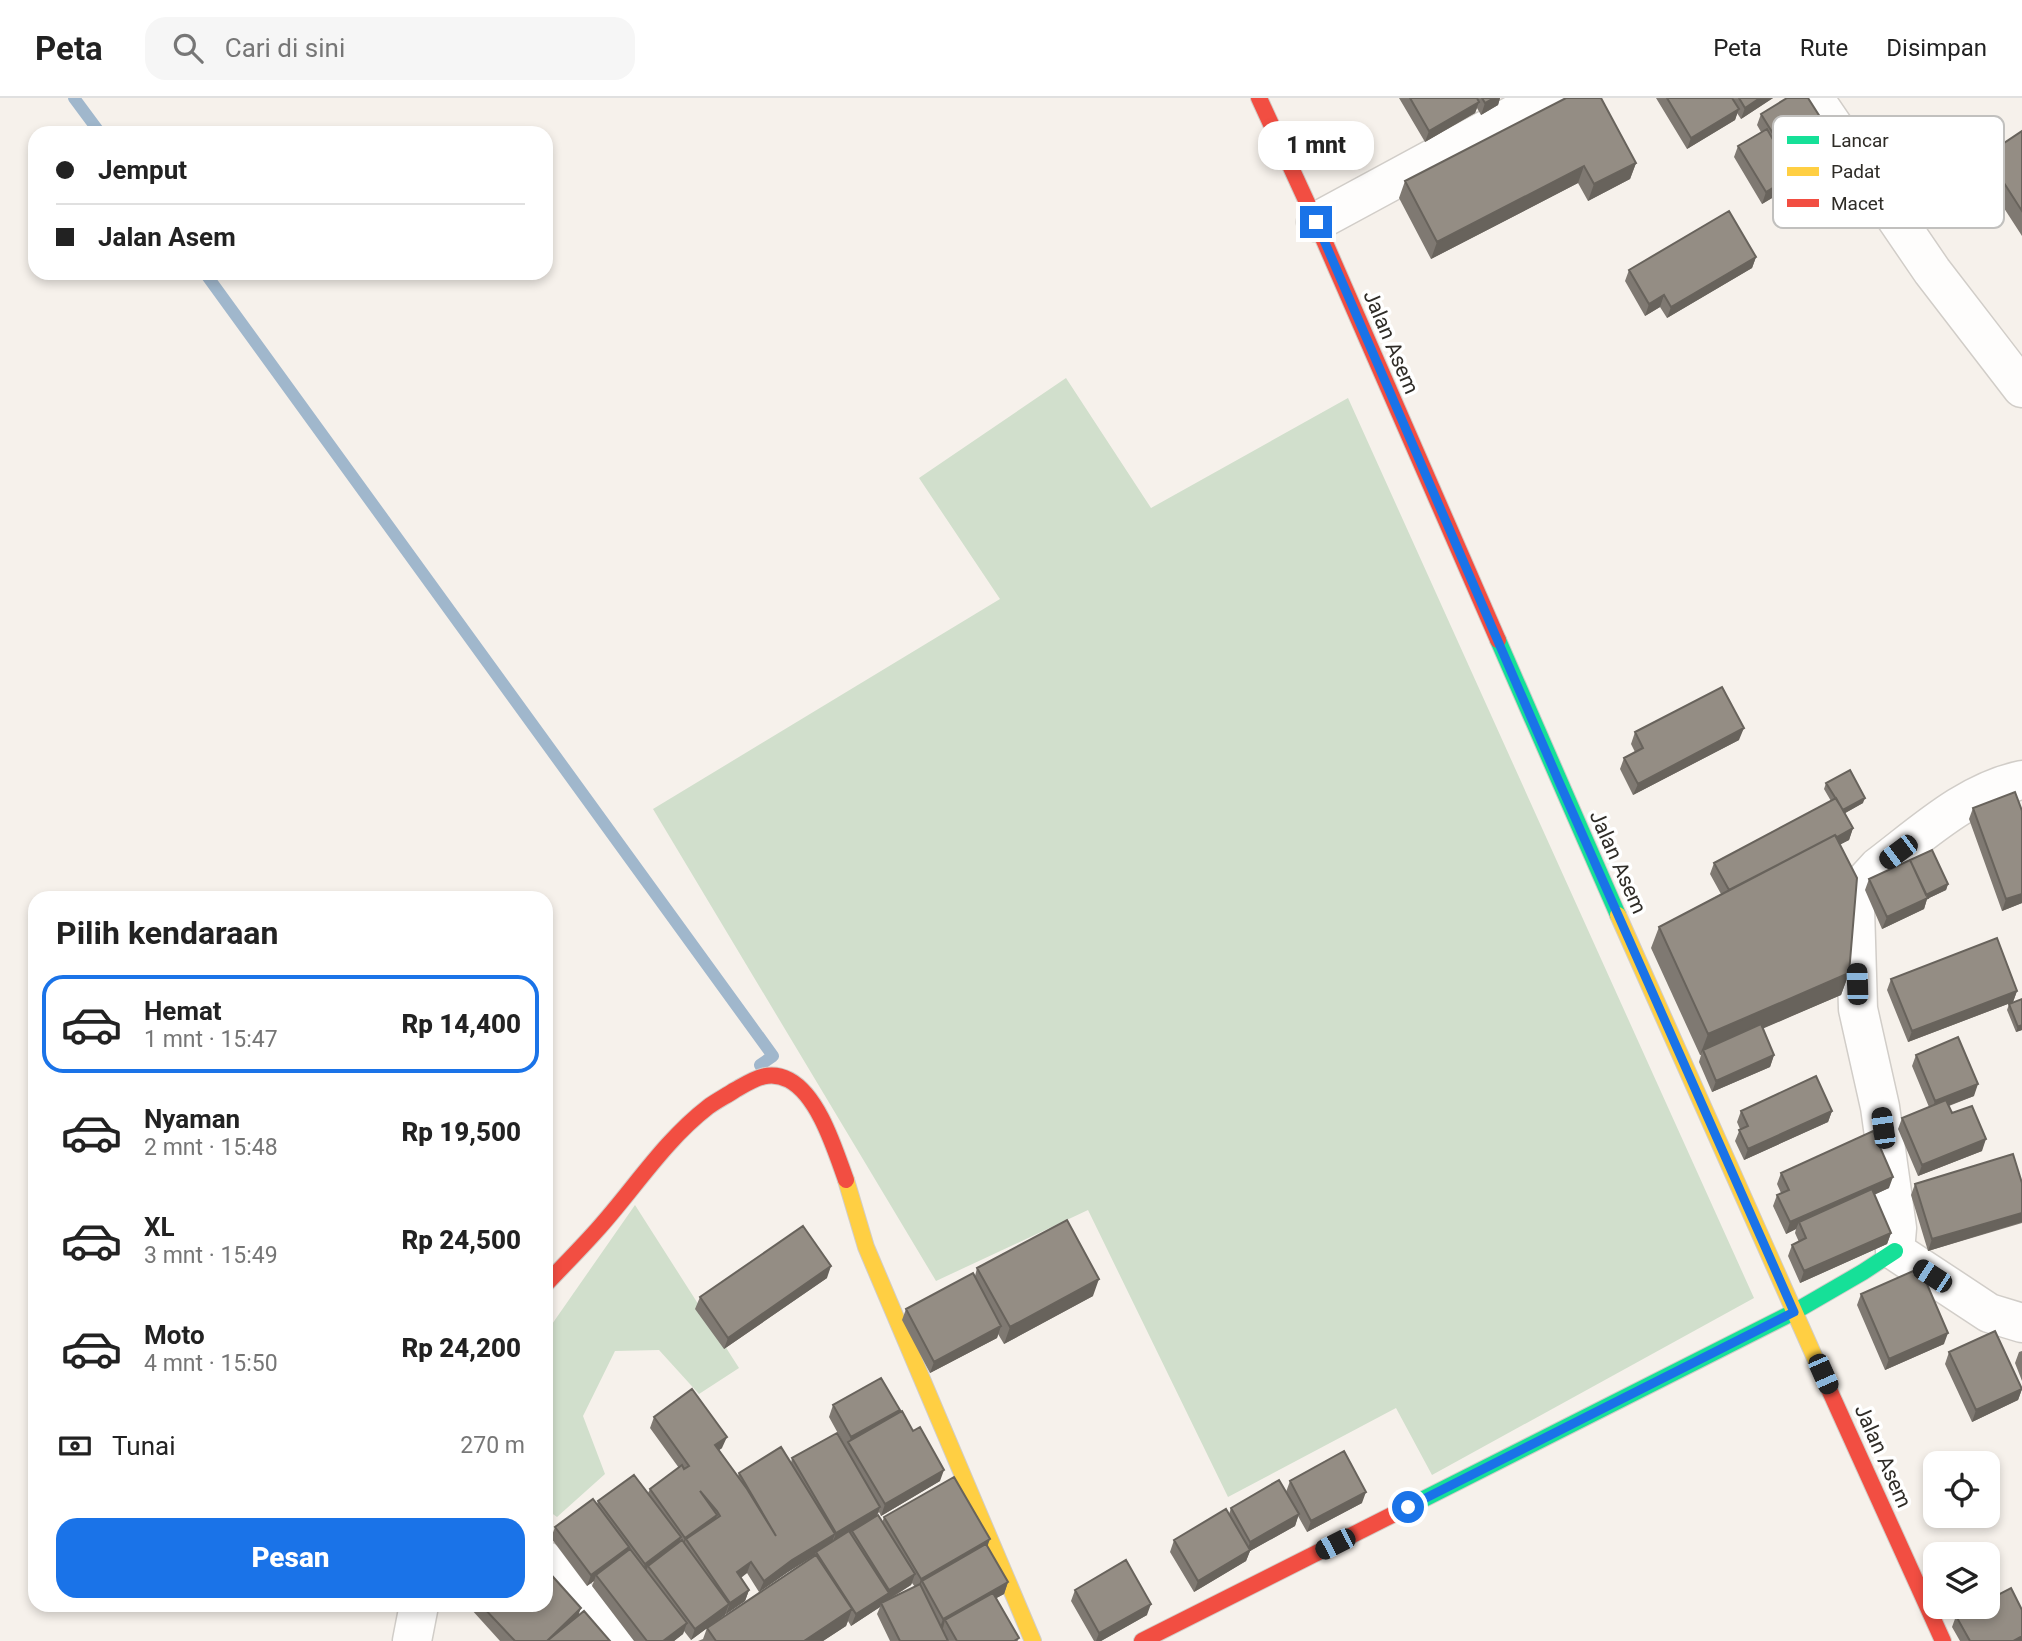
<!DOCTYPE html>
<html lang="id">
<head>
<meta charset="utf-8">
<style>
  body { margin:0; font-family:Roboto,sans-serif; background:#f6f6f6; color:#222; height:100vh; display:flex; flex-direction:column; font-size:26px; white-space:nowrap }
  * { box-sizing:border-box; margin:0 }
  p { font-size:23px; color:#767676 }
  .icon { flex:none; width:38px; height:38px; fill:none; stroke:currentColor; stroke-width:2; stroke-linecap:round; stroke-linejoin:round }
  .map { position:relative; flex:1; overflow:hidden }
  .panel { position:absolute; left:28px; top:793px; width:525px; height:721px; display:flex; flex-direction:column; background:#fff; border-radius:21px; box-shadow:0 4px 10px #0003 }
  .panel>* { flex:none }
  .banner { position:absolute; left:28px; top:28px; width:525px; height:154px; border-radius:21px; box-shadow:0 4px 10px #0003; display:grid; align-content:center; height:154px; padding:0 28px; background:#fff }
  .fabs { position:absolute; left:1923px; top:1353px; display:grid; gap:14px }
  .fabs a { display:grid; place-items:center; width:77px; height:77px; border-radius:14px; background:#fff; box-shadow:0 4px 10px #0003; font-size:35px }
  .end { position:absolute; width:32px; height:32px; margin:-16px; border:9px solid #1a73e8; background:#fff; box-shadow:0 0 0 4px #fff }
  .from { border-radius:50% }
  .bubble { position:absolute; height:49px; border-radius:21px; background:#fff; box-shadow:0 4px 10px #0003; font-size:23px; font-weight:800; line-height:49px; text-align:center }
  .car { position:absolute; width:21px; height:42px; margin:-21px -10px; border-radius:9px; box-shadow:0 0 5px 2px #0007; background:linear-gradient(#222 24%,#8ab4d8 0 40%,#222 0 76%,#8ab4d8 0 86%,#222 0) }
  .banner b { display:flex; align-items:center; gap:24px; height:66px; font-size:26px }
  .banner b+b { border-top:2px solid #e0e0e0 }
  .banner i { width:18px; height:18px; background:#222 }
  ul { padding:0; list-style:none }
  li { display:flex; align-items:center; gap:21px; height:98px; margin:0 14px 10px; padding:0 14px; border:4px solid transparent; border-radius:21px }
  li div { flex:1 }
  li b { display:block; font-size:26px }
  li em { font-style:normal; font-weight:800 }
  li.active { border-color:#1a73e8 }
  li>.icon { width:63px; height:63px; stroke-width:1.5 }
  h2 { padding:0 28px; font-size:32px; line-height:84px }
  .pay { display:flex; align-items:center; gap:18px; height:77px; padding:0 28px; font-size:26px }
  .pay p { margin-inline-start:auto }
  .primary-button { display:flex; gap:14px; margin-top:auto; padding:14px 28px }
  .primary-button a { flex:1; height:80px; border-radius:21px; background:#1a73e8; color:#fff; font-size:28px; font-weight:800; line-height:80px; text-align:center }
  header { display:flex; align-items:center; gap:42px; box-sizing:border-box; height:98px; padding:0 35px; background:#fff; border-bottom:2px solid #e0e0e0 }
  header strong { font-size:33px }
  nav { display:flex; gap:38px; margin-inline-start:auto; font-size:24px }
  .search { width:490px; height:63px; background:#f6f6f6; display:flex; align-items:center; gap:18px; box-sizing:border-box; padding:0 24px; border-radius:21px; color:#767676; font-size:26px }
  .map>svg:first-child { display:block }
  .green { fill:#d1dfcc }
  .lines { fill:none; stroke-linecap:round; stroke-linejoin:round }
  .stream { stroke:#a0b7cc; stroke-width:12 }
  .street-casing { stroke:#d1cdc8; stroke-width:41 }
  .fast-casing { stroke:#d1cdc8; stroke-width:18 }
  .slow-casing { stroke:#d1cdc8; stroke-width:18 }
  .jam-casing { stroke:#d1cdc8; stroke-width:18 }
  .street { stroke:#fefdfc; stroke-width:38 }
  .fast { stroke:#16e098; stroke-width:16 }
  .slow { stroke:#ffcf43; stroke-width:16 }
  .jam { stroke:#f24e42; stroke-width:16 }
  .wall { fill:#7f7972; fill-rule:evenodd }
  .shaded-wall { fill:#68635c }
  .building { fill:#948d84; stroke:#68635c; stroke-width:2 }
  .route { stroke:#1a73e8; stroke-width:9 }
  .labels { text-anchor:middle; stroke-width:7; stroke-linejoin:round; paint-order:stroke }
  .street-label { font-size:21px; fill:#2f2c27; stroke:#fff }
  .key { fill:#fff; stroke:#c1c0be; stroke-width:2 }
  .key-label { font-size:19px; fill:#2f2c27 }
</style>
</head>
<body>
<header>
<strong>Peta</strong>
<div class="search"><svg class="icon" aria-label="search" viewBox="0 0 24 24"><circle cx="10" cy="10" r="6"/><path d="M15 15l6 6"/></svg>Cari di sini</div>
<nav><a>Peta</a><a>Rute</a><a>Disimpan</a></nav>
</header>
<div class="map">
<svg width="2022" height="1543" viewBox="0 0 2022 1543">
  <rect width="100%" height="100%" fill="#f6f1eb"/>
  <path class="green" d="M1066,280L1151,410L1348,300L1754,1200L1432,1377L1396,1310L1228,1399L1088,1112L936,1183L653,711L1000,501L919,380Z
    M635,1107L739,1270L699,1296L659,1252L615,1253L583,1318L605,1376L557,1419L546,1411V1239L550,1229Z"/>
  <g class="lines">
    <path class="stream" d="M74,0L100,35
      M205,175L773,958L760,967"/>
    <g class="street-casing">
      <path id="street" d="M1814,0L1932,173L2022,290
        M1316,124L1545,0
        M2022,682C1966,694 1923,735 1878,769L1867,781L1855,810L1858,911L1880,1009L1897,1130L1895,1153L1989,1215L2022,1225
        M546,1463L615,1543
        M412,1543L419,1507"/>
    </g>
    <g class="fast-casing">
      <path id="fast" d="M1498,542L1618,817
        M1394,1416L1794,1214L1863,1174L1895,1153"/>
    </g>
    <g class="slow-casing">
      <path id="slow" d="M1618,817L1823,1278
        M846,1082L866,1149L1033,1543"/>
    </g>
    <g class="jam-casing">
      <path id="jam" d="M1259,0L1316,124L1498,542
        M546,1186C563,1168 581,1150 597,1132C634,1091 664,1043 708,1009C716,1003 726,998 735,992C753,982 768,971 789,982C819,998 835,1052 846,1082
        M1823,1278L1943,1543
        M1142,1543L1394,1416"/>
    </g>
    <use href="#street" class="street"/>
    <use href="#fast" class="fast"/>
    <use href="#slow" class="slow"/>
    <use href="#jam" class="jam"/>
  </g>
  <path class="wall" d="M1399,0H1500L1498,7L1481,17L1477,10L1475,15L1425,44Z
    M1656,0H1773L1741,21L1737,15L1735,22L1687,51Z
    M1761,16L1819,28L1835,62L1762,106L1734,59L1738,48L1761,34L1757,27Z
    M2022,33V138L1980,73L1986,57Z
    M1636,65L1630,81L1588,103L1578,85L1431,161L1399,100L1405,83Z
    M1756,159L1752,170L1667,220L1660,209L1645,218L1625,183L1629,172Z
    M1635,634L1739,642L1633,697L1620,671L1624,660L1635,654L1631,646Z
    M1826,685L1863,705L1845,715L1853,730L1849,742L1840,746L1849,875L1841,897L1763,930L1774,957L1770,969L1712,994L1699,964L1701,957H1700L1651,850L1659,829L1721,796L1710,776L1714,765L1831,703L1824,691Z
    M1973,710L2022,713V805L2002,813L1969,721Z
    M1869,781L1948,786L1946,792L1927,801L1924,811L1882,831L1865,792Z
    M1891,881L2017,893L2013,904L1908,944L1887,892Z
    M2022,901V932L2016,934L2007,912L2009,906Z
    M1916,957L1974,998L1949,1008L1952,1015L1982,1053L1918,1078L1898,1031L1902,1020L1929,1009L1912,968Z
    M1741,1013H1832L1828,1024L1744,1062L1735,1043L1740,1031L1737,1024Z
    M1781,1075L1889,1090L1874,1097L1891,1135L1887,1146L1800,1185L1788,1158L1792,1147L1799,1144L1795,1135L1796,1131L1786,1136L1773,1108L1777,1097L1781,1095L1777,1086Z
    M2022,1085V1125L1928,1153L1911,1097L1915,1086Z
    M977,1170L1093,1198L1004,1246L998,1236L997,1240L930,1275L902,1222L906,1211L975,1178Z
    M827,1180L724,1251L695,1211L700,1199Z
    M1861,1196L1944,1246L1885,1272L1857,1207Z
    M2022,1253V1283L2015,1265L2019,1254Z
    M1949,1254L2022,1291L2018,1302L1972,1324L1945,1266Z
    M833,1307L900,1312L899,1314L940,1383L881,1418L879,1414L877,1417L882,1425L884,1419L988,1449L1008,1484L1004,1496L996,1500L1018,1543H890L877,1516L880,1509L851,1528L848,1523L846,1528L823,1543H698L703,1541L707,1530L691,1542L684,1533L683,1536L674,1543H634L592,1488L594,1483L587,1488L551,1440L555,1429L597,1406L598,1403L648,1395L650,1391L679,1370L650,1330L654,1319L722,1350L719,1352L738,1378L739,1375L791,1365L792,1360L846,1350L829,1319ZM815,1457V1458L711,1527L725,1516H726L745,1503L749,1492L741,1480L747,1475L759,1494L788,1474ZM912,1485L915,1489L890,1501L911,1487Z
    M1290,1383L1362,1405L1307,1434L1298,1418L1295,1428L1250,1453L1246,1463L1194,1494L1170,1454L1174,1442L1229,1416L1231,1410L1286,1394Z
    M1075,1492L1147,1517L1101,1543H1094L1071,1503Z
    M473,1507H546L579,1516L610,1543H500L471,1511Z
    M1956,1518L2022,1543H1960L1952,1529Z"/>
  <path class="shaded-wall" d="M1494,0H1500L1498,7L1481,17L1485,5Z
    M1760,0H1773L1741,21L1745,10Z
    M1479,4L1475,15L1425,44L1429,33Z
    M1739,11L1735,22L1687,51L1691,40Z
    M1822,22L1818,33L1776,58L1780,47Z
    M1839,51L1835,62L1762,106L1766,94Z
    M1636,65L1630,81L1588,103L1594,86Z
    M1584,68L1578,85L1431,161L1437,144Z
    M1756,159L1752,170L1667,220L1671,209Z
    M1664,197L1660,209L1645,218L1649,206Z
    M1744,630L1739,642L1633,697L1638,686Z
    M1865,700L1863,705L1840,718L1842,713Z
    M1853,730L1849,742L1727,807L1731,796Z
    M1948,786L1946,792L1927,801L1924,811L1882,831L1887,819L1926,797Z
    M2022,796V805L2002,813L2006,801Z
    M1849,875L1841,897L1704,956L1703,952L1700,957L1708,936Z
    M2017,893L2013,904L1908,944L1912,933Z
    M2022,927V932L2016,934L2018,929Z
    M1774,957L1770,969L1712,994L1716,983Z
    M1978,986L1974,998L1931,1014L1935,1003Z
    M1832,1013L1828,1024L1744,1062L1748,1051Z
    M1986,1041L1982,1053L1918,1078L1922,1067Z
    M1893,1079L1889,1090L1801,1129L1799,1124L1796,1131L1786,1136L1790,1124Z
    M2022,1115V1124L1928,1153L1932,1141Z
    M1891,1135L1887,1146L1800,1185L1804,1173Z
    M831,1168L827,1180L724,1251L728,1240Z
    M1099,1181L1093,1198L1004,1246L1010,1229Z
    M1001,1228L997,1240L930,1275L934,1264Z
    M1948,1235L1944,1246L1885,1272L1889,1261Z
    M2022,1291L2018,1302L1972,1324L1976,1312Z
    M900,1312L896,1323L849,1345L851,1339Z
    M727,1339L722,1350L711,1358L715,1347Z
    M944,1372L940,1383L881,1418L885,1406Z
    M1366,1394L1362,1405L1307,1434L1311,1423Z
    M880,1409L876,1420L852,1433L851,1435L832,1446L836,1435Z
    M1299,1416L1295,1428L1250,1453L1246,1463L1194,1494L1198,1483L1247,1454L1250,1444Z
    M717,1417L713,1428L686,1441L682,1450L681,1452L685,1440Z
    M835,1436L831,1447L816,1454L815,1457L788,1474L759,1494L764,1483L792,1462Z
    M681,1439L677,1450L648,1468L646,1474L641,1477L645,1466Z
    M990,1441L986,1452L922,1483L919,1492L917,1493L921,1481Z
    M629,1449L625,1460L596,1477L594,1483L587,1488L591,1477Z
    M751,1464L747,1475L733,1485L737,1474Z
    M915,1476L911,1487L885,1503L881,1505L880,1509L851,1528L856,1516L889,1495V1492Z
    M1008,1484L1004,1496L948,1527L945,1522L943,1530L939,1532L943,1521Z
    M749,1492L745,1503L726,1516L730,1505Z
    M729,1506L725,1517L691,1542L695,1531Z
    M1151,1506L1147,1517L1101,1543H1096L1099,1535Z
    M581,1510L577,1521L547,1543Z
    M852,1511L846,1528L823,1543H804Z
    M687,1525L683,1536L674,1543H663Z
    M2022,1538V1543H2013Z"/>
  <path class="building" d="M1410,0H1477L1479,4L1429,33Z
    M1482,0H1494L1485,5Z
    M1566,0H1601L1636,65L1594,86L1584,68L1437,144L1405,83Z
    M1667,0H1732L1739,11L1691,40Z
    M1739,0H1760L1745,10Z
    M1787,0H1808L1822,22L1780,47L1761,16Z
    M1824,25L1839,51L1766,94L1738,48L1767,31L1779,52Z
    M2022,33V113L1986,57Z
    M1729,113L1756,159L1671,209L1664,197L1649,206L1629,172Z
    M1722,589L1744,630L1638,686L1624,660L1643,650L1635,634Z
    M1850,672L1865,700L1843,712L1826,685Z
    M2015,694L2022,713V796L2006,801L1973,710Z
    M1836,700L1853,730L1837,739L1835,737L1729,792L1714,765Z
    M1835,737L1857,780L1849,875L1708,936L1659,829Z
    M1932,752L1948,786L1926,797L1910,762Z
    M1910,762L1928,800L1887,819L1869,781Z
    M1997,840L2017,893L1912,933L1891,881Z
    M2022,901V927L2018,929L2009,906Z
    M1761,926L1774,957L1716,983L1703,952Z
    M1958,939L1978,986L1935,1003L1916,957Z
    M1816,978L1832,1013L1748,1051L1739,1032L1748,1028L1741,1013Z
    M1946,1002L1952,1015L1972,1008L1986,1041L1922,1067L1902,1020Z
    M1873,1033L1893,1079L1790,1124L1777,1097L1789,1092L1781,1075Z
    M2013,1056L2022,1085V1115L1932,1141L1915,1086Z
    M1872,1091L1891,1135L1804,1173L1792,1147L1806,1140L1799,1124Z
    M1067,1122L1099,1181L1010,1229L977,1170Z
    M803,1128L831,1168L728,1240L700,1199Z
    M1920,1170L1948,1235L1889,1261L1861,1196Z
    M973,1175L1001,1228L934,1264L906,1211Z
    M1995,1233L2022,1291L1976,1312L1949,1254Z
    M881,1280L900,1312L851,1339L833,1307Z
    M692,1291L727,1339L715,1347L747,1391L776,1438L739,1375L781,1349L835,1436L792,1462L764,1483L751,1464L737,1474L749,1492L730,1505L686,1441L720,1418L717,1413L700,1393L717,1417L685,1440L650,1391L682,1367L684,1371L689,1368L654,1319Z
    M902,1313L913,1333L920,1329L944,1372L885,1406L848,1344Z
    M837,1335L880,1409L836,1435L792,1360Z
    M1344,1353L1366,1394L1311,1423L1290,1383Z
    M634,1377L681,1439L645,1466L598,1403Z
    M954,1379L990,1441L921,1481L884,1419Z
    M1279,1382L1299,1416L1250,1444L1231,1410Z
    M593,1401L629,1449L591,1477L555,1429Z
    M1226,1411L1250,1452L1198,1483L1174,1442Z
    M878,1417L915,1476L889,1492L852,1433Z
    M849,1433L889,1495L856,1516L816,1454Z
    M682,1442L729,1506L695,1531L648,1468Z
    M986,1446L1008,1484L943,1521L922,1483Z
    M630,1451L687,1525L663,1543H647L596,1477Z
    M816,1457L852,1511L804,1543H716L707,1530Z
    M1126,1462L1151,1506L1099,1535L1075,1492Z
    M546,1471L581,1510L547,1543H515L481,1507H546Z
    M920,1486L948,1543H900L881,1505Z
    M2011,1490L2022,1512V1538L2013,1543H1970L1956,1518L1974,1508H1988V1502Z
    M993,1495L1019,1540L1014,1543H957L945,1522Z
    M584,1513L610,1543H547Z"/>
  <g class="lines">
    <path class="route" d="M1316,124L1560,686L1794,1214L1408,1409"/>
  </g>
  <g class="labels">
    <g class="street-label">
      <text transform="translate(1391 244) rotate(67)" y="7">Jalan Asem</text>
      <text transform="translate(1618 764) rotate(66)" y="7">Jalan Asem</text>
      <text transform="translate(1883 1358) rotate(66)" y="7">Jalan Asem</text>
    </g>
  </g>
  <rect x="1773" y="18" width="231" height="112" rx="10" class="key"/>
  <rect x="1787" y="38" width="32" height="8" fill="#16e098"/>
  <rect x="1787" y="69" width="32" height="9" fill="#ffcf43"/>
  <rect x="1787" y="101" width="32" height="8" fill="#f24e42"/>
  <g class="key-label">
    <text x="1831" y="49">Lancar</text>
    <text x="1831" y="80">Padat</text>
    <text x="1831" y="112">Macet</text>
  </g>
</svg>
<div class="fabs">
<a><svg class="icon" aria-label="locate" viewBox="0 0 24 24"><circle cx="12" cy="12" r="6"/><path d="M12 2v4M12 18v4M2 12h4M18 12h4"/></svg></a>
<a><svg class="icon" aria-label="layers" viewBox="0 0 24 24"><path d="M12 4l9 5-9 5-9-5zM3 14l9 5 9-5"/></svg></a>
</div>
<i class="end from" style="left:1408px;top:1409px"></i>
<i class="end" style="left:1316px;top:124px"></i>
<div class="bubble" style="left:1258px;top:23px;width:116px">1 mnt</div>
<i class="car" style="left:1898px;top:754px;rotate:233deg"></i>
<i class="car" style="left:1857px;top:886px;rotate:358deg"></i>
<i class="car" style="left:1883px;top:1030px;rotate:352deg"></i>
<i class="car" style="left:1932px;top:1178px;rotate:303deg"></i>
<i class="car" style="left:1823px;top:1276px;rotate:156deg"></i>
<i class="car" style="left:1335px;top:1446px;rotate:243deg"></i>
<div class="banner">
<b><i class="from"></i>Jemput</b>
<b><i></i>Jalan Asem</b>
</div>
<section class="panel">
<h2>Pilih kendaraan</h2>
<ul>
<li class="active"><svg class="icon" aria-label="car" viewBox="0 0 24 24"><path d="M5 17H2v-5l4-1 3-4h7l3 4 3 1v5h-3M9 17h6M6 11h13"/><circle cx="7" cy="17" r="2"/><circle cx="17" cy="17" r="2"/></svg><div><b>Hemat</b><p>1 mnt · 15:47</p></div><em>Rp 14,400</em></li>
<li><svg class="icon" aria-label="car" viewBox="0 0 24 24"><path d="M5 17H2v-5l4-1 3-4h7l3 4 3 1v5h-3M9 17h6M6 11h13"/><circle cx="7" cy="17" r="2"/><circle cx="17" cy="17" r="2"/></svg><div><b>Nyaman</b><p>2 mnt · 15:48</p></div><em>Rp 19,500</em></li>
<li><svg class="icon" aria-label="car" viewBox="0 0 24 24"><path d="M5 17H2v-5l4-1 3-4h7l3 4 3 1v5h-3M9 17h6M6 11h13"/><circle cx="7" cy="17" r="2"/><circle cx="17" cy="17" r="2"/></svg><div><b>XL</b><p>3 mnt · 15:49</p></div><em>Rp 24,500</em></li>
<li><svg class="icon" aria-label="car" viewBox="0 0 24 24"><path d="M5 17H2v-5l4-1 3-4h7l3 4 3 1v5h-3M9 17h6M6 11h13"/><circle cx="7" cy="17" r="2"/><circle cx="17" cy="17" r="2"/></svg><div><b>Moto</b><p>4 mnt · 15:50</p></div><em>Rp 24,200</em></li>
</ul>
<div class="pay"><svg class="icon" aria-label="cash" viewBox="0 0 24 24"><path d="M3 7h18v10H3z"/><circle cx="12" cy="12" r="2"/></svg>Tunai<p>270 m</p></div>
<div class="primary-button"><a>Pesan</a></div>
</section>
</div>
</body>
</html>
